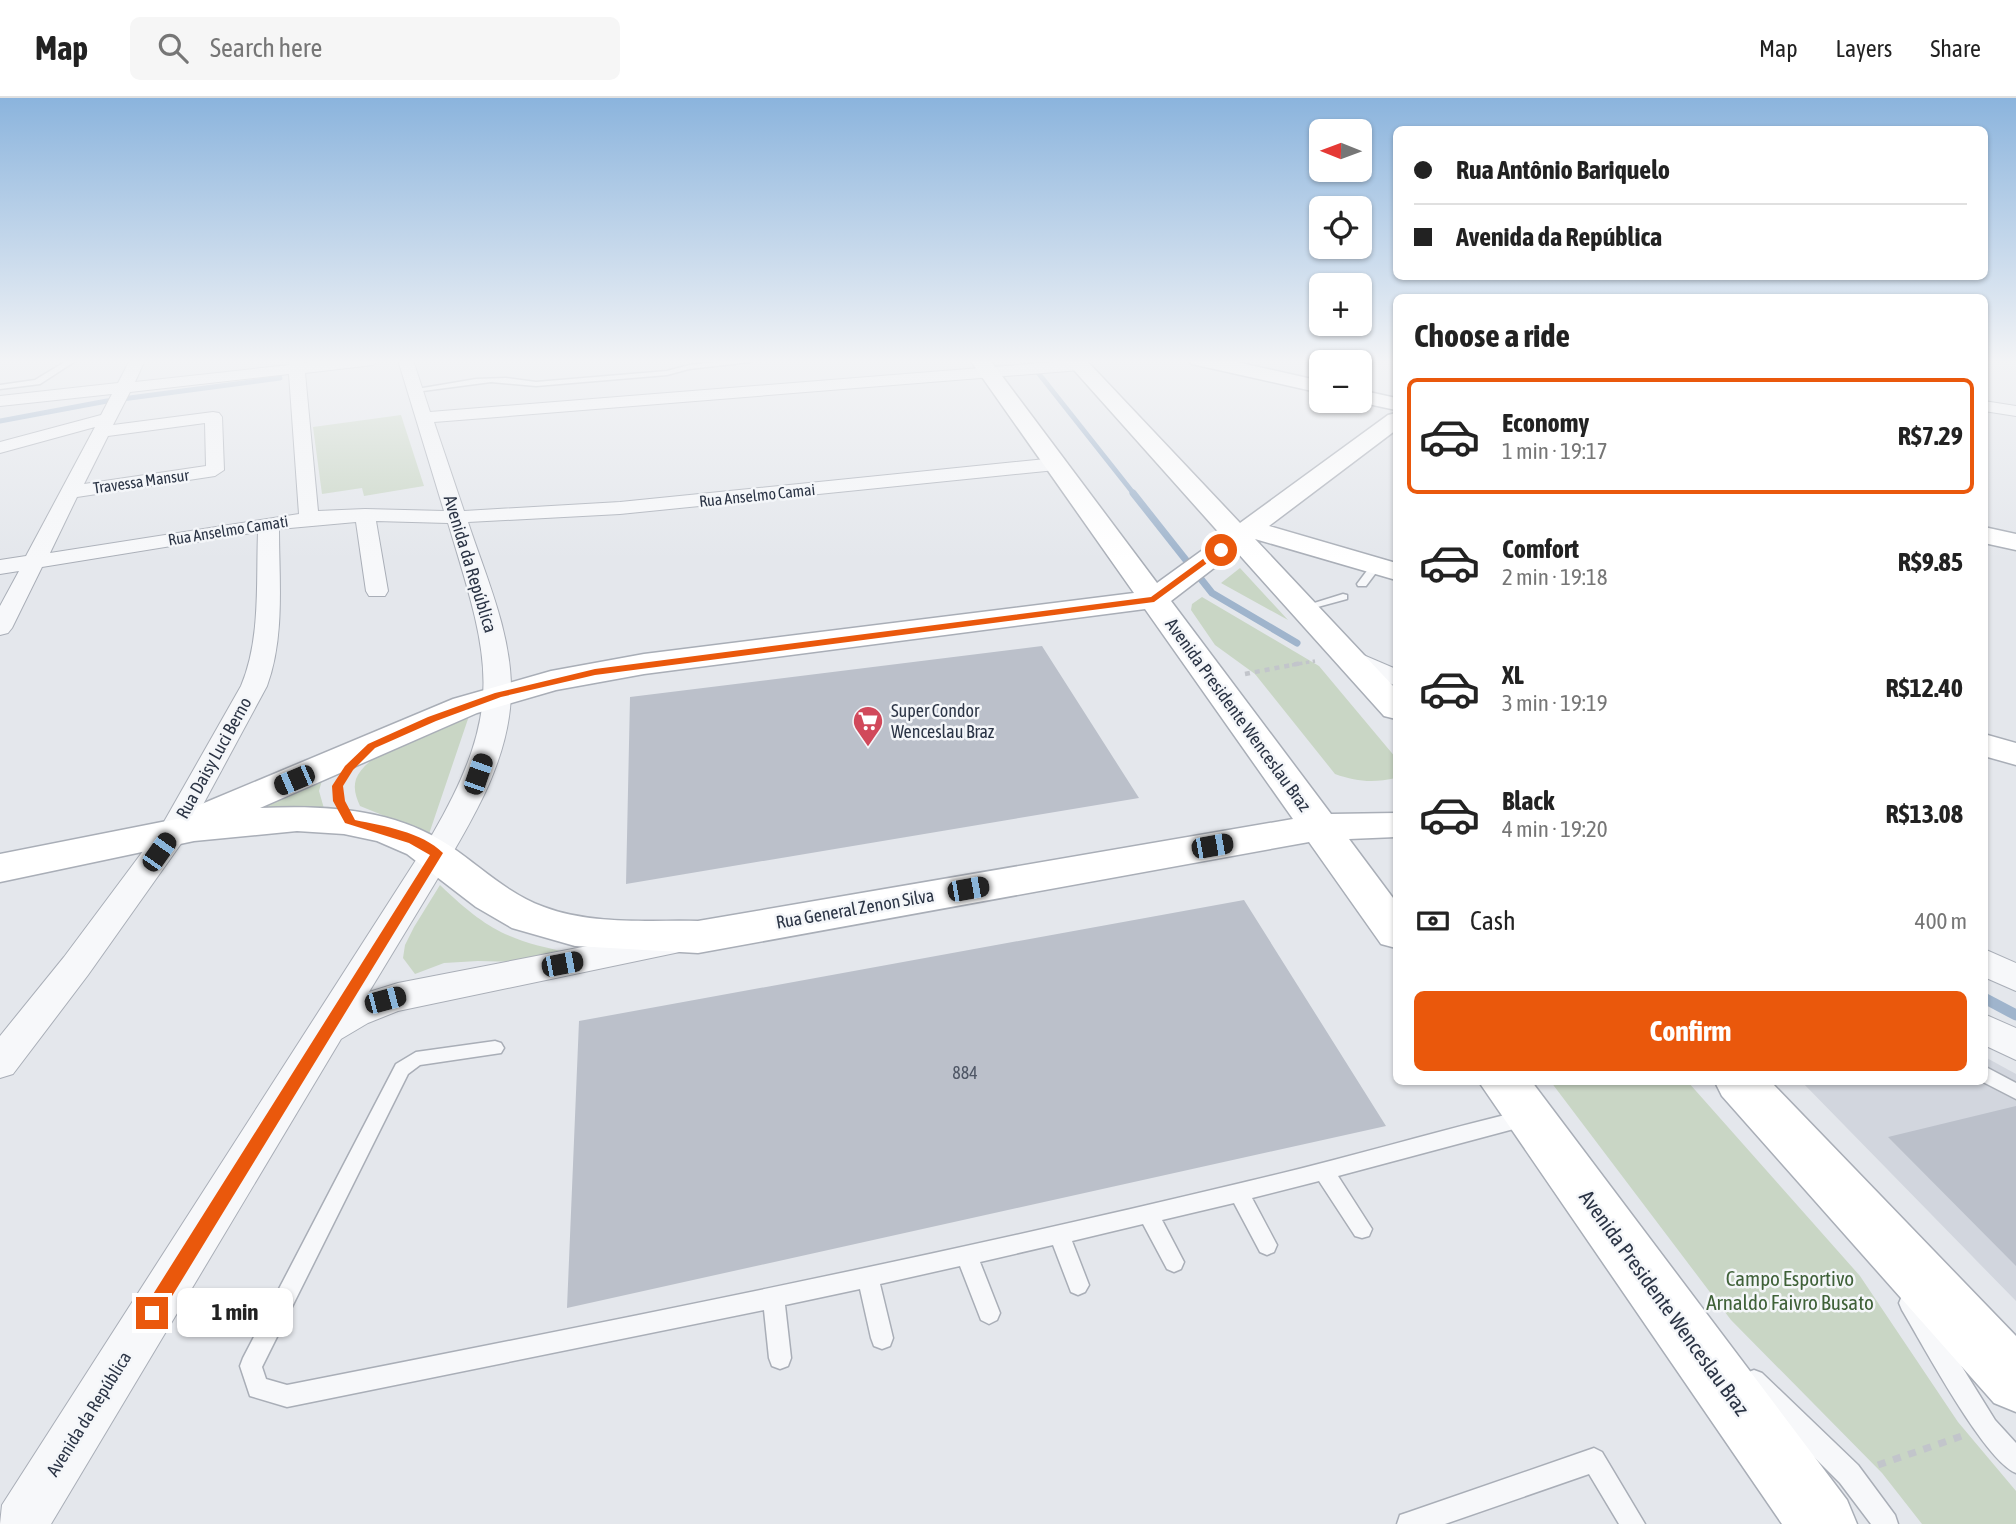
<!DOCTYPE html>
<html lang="en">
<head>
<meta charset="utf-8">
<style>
  body { margin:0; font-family:"Asap Condensed",sans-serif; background:#f6f6f6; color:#222; height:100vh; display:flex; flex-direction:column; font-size:26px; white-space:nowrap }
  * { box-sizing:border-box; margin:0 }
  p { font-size:23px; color:#767676 }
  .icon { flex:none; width:38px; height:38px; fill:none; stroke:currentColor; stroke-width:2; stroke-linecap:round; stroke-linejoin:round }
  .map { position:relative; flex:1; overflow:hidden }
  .panel { position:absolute; left:1393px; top:196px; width:595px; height:791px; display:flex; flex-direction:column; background:#fff; border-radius:10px; box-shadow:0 2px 5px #0004 }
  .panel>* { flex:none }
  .banner { position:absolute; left:1393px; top:28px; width:595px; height:154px; border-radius:10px; box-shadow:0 2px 5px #0004; display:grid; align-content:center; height:154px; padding:0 21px; background:#fff }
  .needle { width:46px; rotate:271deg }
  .tools { position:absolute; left:1309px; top:21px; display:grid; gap:14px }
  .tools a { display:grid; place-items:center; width:63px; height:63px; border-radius:10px; background:#fff; box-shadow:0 2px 5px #0004; font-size:35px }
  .end { position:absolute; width:32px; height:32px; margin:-16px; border:9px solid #ea580c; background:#fff; box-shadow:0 0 0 4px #fff }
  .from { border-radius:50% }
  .bubble { position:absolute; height:49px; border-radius:10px; background:#fff; box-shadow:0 2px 5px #0004; font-size:23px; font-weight:700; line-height:49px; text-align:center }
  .car { position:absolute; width:21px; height:42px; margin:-21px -10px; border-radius:9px; box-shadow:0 0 5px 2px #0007; background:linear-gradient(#222 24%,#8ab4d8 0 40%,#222 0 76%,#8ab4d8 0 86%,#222 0) }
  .banner b { display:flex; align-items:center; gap:24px; height:66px; font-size:26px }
  .banner b+b { border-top:2px solid #e0e0e0 }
  .banner i { width:18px; height:18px; background:#222 }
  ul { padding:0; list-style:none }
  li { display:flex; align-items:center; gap:21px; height:116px; margin:0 14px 10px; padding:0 7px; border:4px solid transparent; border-radius:10px }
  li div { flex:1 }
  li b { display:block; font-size:26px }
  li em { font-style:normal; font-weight:700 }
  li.active { border-color:#ea580c }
  li>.icon { width:63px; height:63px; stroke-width:1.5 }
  h2 { padding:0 21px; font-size:32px; line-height:84px }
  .pay { display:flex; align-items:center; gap:18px; height:77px; padding:0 21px; font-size:26px }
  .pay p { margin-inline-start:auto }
  .cta { display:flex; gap:14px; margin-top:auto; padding:14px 21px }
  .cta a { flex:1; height:80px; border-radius:10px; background:#ea580c; color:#fff; font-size:28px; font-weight:700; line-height:80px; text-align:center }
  header { display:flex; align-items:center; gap:42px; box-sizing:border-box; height:98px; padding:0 35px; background:#fff; border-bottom:2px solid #e0e0e0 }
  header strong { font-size:33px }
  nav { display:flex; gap:38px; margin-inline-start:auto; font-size:24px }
  .search { width:490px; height:63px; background:#f6f6f6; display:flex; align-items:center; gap:18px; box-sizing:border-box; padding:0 24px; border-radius:10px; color:#767676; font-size:26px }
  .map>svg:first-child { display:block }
  .built { fill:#d2d6de }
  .green { fill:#c9d6c5 }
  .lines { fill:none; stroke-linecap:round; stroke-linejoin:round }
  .stream-far2 { stroke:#9fb4cc; stroke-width:5 }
  .stream-far1 { stroke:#9fb4cc; stroke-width:7 }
  .stream { stroke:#9fb4cc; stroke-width:11 }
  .building { fill:#bbc0ca }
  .lane-casing { stroke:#a9aeb7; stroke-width:3 }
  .street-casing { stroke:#a9aeb7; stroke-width:2 }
  .secondary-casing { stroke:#a9aeb7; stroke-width:3 }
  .path-far2 { stroke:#c2c5cb; stroke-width:3.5; stroke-dasharray:3.5 3.5; stroke-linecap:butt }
  .path-far1 { stroke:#c2c5cb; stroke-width:4.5; stroke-dasharray:5 5; stroke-linecap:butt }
  .path { stroke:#c2c5cb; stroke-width:7; stroke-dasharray:8 8; stroke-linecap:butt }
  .lane { fill:#f7f8fa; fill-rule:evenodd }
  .street { fill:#f7f8fa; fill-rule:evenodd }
  .secondary { fill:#fff; fill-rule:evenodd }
  .route { fill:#ea580c }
  .labels { text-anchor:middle; stroke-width:5; stroke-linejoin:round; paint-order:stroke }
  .far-street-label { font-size:16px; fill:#2b3445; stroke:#f4f6f9 }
  .street-label { font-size:18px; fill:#2b3445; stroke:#f4f6f9 }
  .poi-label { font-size:18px; fill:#2b3445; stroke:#f4f6f9; text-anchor:start }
  .near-number-label { font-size:18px; fill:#4f5766 }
  .near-park-label { font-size:21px; fill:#3f6138; stroke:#f4f6f9 }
  .near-street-label { font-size:21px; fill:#2b3445; stroke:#f4f6f9 }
</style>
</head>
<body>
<header>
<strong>Map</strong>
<div class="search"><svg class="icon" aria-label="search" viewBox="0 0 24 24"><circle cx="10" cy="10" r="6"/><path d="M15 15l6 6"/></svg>Search here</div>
<nav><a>Map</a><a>Layers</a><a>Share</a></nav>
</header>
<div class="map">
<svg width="2016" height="1426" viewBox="0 0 2016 1426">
  <rect width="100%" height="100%" fill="#e4e7ec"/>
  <path class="built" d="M1985,959L2016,976V1203L1802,984H1984Z"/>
  <path class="green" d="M401,317L424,388L364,398L362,390L322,396L313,329Z
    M1240,470L1288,522L1221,485Z
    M1202,499L1319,568L1396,660V680C1374,685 1357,684 1335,676L1255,576L1215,547L1191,512L1192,506Z
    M469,618L429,736L360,708C356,699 353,691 356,681C368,650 440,630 469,618Z
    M324,675L319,693L325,714L223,718Z
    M440,787C489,834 510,843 576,856L527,864L478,863L444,865L415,876L403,860L405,847L414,829Z
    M1551,984H1688L1860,1178L1958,1324L2016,1393V1426H1922L1882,1375L1731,1222Z"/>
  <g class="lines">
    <path class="stream-far2" d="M1028,262L1134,396
      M0,323L107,303L280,280"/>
    <path class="stream-far1" d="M1133,395L1212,495L1297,545"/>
    <path class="stream" d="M1984,900L2016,917"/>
  </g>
  <path class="building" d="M1042,548L1139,700L626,786L630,599Z
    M1244,802L1386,1028L567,1210L579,923Z
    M2016,1008V1168L1888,1039Z"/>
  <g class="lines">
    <g class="lane-casing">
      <path id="lane" d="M68,262H77L40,286L0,291V287L35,282Z
        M740,262L750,264L689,271L667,277L536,288L491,284L415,294L411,292L476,281L506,280L536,284L667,273L689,267Z
        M1376,465L1380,466L1381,468L1366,488H1358L1357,486L1372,466Z
        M1343,496L1347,497V501L1303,513L1298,510Z
        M495,943L501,945L504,950L501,955L420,967L408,976L262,1269L266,1281L287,1287C607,1224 925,1161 1241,1085C1336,1063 1430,1035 1525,1012L1532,1014L1534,1020L1532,1026L1525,1028L1338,1078L1372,1131L1369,1138L1362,1140L1355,1138L1319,1083L1252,1100L1277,1147L1274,1154L1267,1157L1260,1154L1234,1105L1162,1122L1184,1164L1181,1171L1174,1174L1167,1171L1143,1126L1072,1143L1089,1187L1085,1194L1078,1197L1071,1194L1053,1147L980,1164L1000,1215L997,1222L989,1226L981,1222L960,1168L880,1186L893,1240L890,1248L882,1251L874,1248L871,1240L860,1191L785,1207L791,1260L788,1268L780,1271L772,1268L769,1260L764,1212L287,1309L250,1298L240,1268L243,1260L396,966L416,954Z
        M1984,968L2016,985V1001L1983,984Z
        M1910,1195L1918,1198L1995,1322L2016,1345V1375C1984,1362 1923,1247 1902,1212L1899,1205L1902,1198Z
        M1754,1272L1762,1275L1858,1367L1895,1417L1898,1426H1871L1840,1385L1746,1291L1743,1283L1746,1275Z
        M1594,1350L1602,1354L1645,1426H1619L1589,1376L1445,1426H1397L1400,1417L1409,1414Z"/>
    </g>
    <g class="street-casing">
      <path id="street" d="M130,262H145L135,284L289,267L290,262H302L304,266L313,262H380L373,267L305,275L318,413L365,411L444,413L398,262H413L430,314L1080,262L1088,267L1080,272L434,324L464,413L620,404L1056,360L1065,366L1056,372L620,416L468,424C486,479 512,536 511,594C510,664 469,727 435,785C413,821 391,858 369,894L398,885L675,831L687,834L692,843L687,852L675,855L398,913L368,925L341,941L51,1426H0L2,1407L432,737C507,608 489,560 448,425L376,423L388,493L385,498H369L366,493L356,424L279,431C279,483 285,539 267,588L185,740L88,877L13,976L0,980V938L64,859L161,729L241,588C261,540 256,485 258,434L42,469L12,530L8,535L0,537V508L19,473L0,476V462L26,458L95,329L0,355V344L101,317L112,296L0,308V298L118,285ZM289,276L299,416L50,455L77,399L215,378L224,372L222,319L219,315L213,314L113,327L130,294ZM205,325L206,368L84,386L108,338Z
        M1984,303L2016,308V318L1984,313Z
        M1347,550L1396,571V588L1338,562L1335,557L1338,552Z
        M1984,851L2016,865V893L1984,879Z
        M1984,916L2016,930V962L1984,947Z"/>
    </g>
    <g class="secondary-casing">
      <path id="secondary" d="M970,262H990L1157,485L1222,438L1065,262H1086L1240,425L1388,317L1396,315V332L1269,428L1396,465V482L1255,441L1396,591V621L1384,618L1236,453L1171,503L1331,716L1396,715V739L1349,741L1396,804V850L1381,846L1309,744L698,855L575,848L512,830L476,809L407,756L377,743L344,736L297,733L194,743L0,784V756L192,718L197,708L453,601L551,573L644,556L1134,495ZM1145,511L1293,721L698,823C649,822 591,827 544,809C508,796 481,769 450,748C394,710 325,707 260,710L477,615L556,592L644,576Z
        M1189,262H1228L1321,283V295L1192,266Z
        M1360,292L1396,300V312L1354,303H1360Z
        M1984,429L2016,436V452L1984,445Z
        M1984,636L2016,645V667L1984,658Z
        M1479,984H1532L1847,1402L1857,1426H1782Z
        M1715,984H1771L2016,1238V1314L1994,1305L1722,998Z"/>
    </g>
    <path class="path-far2" d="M1292,567L1315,563"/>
    <path class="path-far1" d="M1245,576L1302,565"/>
    <path class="path" d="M1878,1367L1962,1338"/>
    <use href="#lane" class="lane"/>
    <use href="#street" class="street"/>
    <use href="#secondary" class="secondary"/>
  </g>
  <linearGradient id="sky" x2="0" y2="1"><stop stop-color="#8bb4dd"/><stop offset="0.57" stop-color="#f3f4f6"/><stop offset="1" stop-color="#f3f4f6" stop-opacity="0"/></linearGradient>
  <rect width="2016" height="462" fill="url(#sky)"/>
  <path class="route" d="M1218,450L1225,452L1154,504L595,577L501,599L436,623L375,650L353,672L343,688L345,703L355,722C384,728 422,734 443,755L158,1221L152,1224L145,1221L143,1215L145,1209L430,757L409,745L345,725L333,703L332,688L345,668L368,646L428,619L495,595L595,571L1151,499Z"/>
  <defs>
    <g id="supermarket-pin" transform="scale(1.575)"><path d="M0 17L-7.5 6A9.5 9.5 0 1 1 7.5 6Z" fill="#d1495b" stroke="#f4f6f9"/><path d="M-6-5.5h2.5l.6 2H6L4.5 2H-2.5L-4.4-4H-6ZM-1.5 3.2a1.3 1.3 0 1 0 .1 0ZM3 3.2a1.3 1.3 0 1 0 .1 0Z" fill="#fff"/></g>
  </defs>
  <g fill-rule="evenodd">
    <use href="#supermarket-pin" x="868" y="623"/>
  </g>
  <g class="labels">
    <g class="far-street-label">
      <text transform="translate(141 383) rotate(-8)" y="6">Travessa Mansur</text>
      <text transform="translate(757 397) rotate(-6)" y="6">Rua Anselmo Camai</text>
      <text transform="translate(228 432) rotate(-9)" y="6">Rua Anselmo Camati</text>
    </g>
    <g class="street-label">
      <text transform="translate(470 466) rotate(73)" y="6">Avenida da República</text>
      <text transform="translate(1238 617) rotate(54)" y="6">Avenida Presidente Wenceslau Braz</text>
      <text transform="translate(214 660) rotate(-61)" y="6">Rua Daisy Luci Berno</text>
      <text transform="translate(855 811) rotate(-10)" y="6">Rua General Zenon Silva</text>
      <text transform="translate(89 1316) rotate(-58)" y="6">Avenida da República</text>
    </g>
    <g class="poi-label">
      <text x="891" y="619">Super Condor<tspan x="891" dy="21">Wenceslau Braz</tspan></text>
    </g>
    <g class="near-number-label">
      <text x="965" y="981">884</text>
    </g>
    <g class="near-park-label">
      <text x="1790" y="1188">Campo Esportivo<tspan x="1790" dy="24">Arnaldo Faivro Busato</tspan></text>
    </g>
    <g class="near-street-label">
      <text transform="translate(1664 1205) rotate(54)" y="7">Avenida Presidente Wenceslau Braz</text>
    </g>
  </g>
</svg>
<div class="tools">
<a><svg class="needle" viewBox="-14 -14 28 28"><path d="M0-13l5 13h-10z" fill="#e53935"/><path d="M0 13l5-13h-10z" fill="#767676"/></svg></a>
<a><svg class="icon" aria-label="locate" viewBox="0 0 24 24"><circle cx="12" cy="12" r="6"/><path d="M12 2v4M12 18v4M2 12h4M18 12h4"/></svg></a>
<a>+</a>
<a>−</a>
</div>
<i class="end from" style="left:1221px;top:452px"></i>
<i class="end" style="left:152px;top:1215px"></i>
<div class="bubble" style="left:177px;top:1190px;width:116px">1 min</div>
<i class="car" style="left:478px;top:676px;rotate:19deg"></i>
<i class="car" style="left:294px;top:682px;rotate:247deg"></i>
<i class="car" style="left:1212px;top:748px;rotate:80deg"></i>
<i class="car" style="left:159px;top:754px;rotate:35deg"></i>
<i class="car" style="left:968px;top:791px;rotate:80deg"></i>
<i class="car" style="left:562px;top:866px;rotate:79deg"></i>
<i class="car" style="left:385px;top:902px;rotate:75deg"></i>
<div class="banner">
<b><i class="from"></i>Rua Antônio Bariquelo</b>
<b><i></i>Avenida da República</b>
</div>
<section class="panel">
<h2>Choose a ride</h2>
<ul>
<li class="active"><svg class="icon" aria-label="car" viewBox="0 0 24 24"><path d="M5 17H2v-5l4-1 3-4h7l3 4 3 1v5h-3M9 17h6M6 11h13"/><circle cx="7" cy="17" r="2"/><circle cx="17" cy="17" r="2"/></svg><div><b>Economy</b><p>1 min · 19:17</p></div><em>R$7.29</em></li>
<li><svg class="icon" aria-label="car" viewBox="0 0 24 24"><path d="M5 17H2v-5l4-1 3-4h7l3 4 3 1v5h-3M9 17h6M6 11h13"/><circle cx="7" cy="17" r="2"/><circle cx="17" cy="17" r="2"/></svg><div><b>Comfort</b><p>2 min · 19:18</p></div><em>R$9.85</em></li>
<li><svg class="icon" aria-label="car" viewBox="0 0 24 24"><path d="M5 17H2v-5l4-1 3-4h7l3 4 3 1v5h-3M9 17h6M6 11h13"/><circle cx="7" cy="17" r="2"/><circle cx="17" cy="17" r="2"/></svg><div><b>XL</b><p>3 min · 19:19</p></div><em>R$12.40</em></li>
<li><svg class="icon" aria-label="car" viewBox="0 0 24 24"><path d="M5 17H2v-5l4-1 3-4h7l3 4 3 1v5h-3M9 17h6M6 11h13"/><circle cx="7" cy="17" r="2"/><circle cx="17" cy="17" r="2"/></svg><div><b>Black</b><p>4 min · 19:20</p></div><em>R$13.08</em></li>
</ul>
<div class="pay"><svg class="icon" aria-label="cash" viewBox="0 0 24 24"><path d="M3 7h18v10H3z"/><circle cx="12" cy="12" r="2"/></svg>Cash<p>400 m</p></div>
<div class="cta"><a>Confirm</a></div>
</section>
</div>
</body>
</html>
